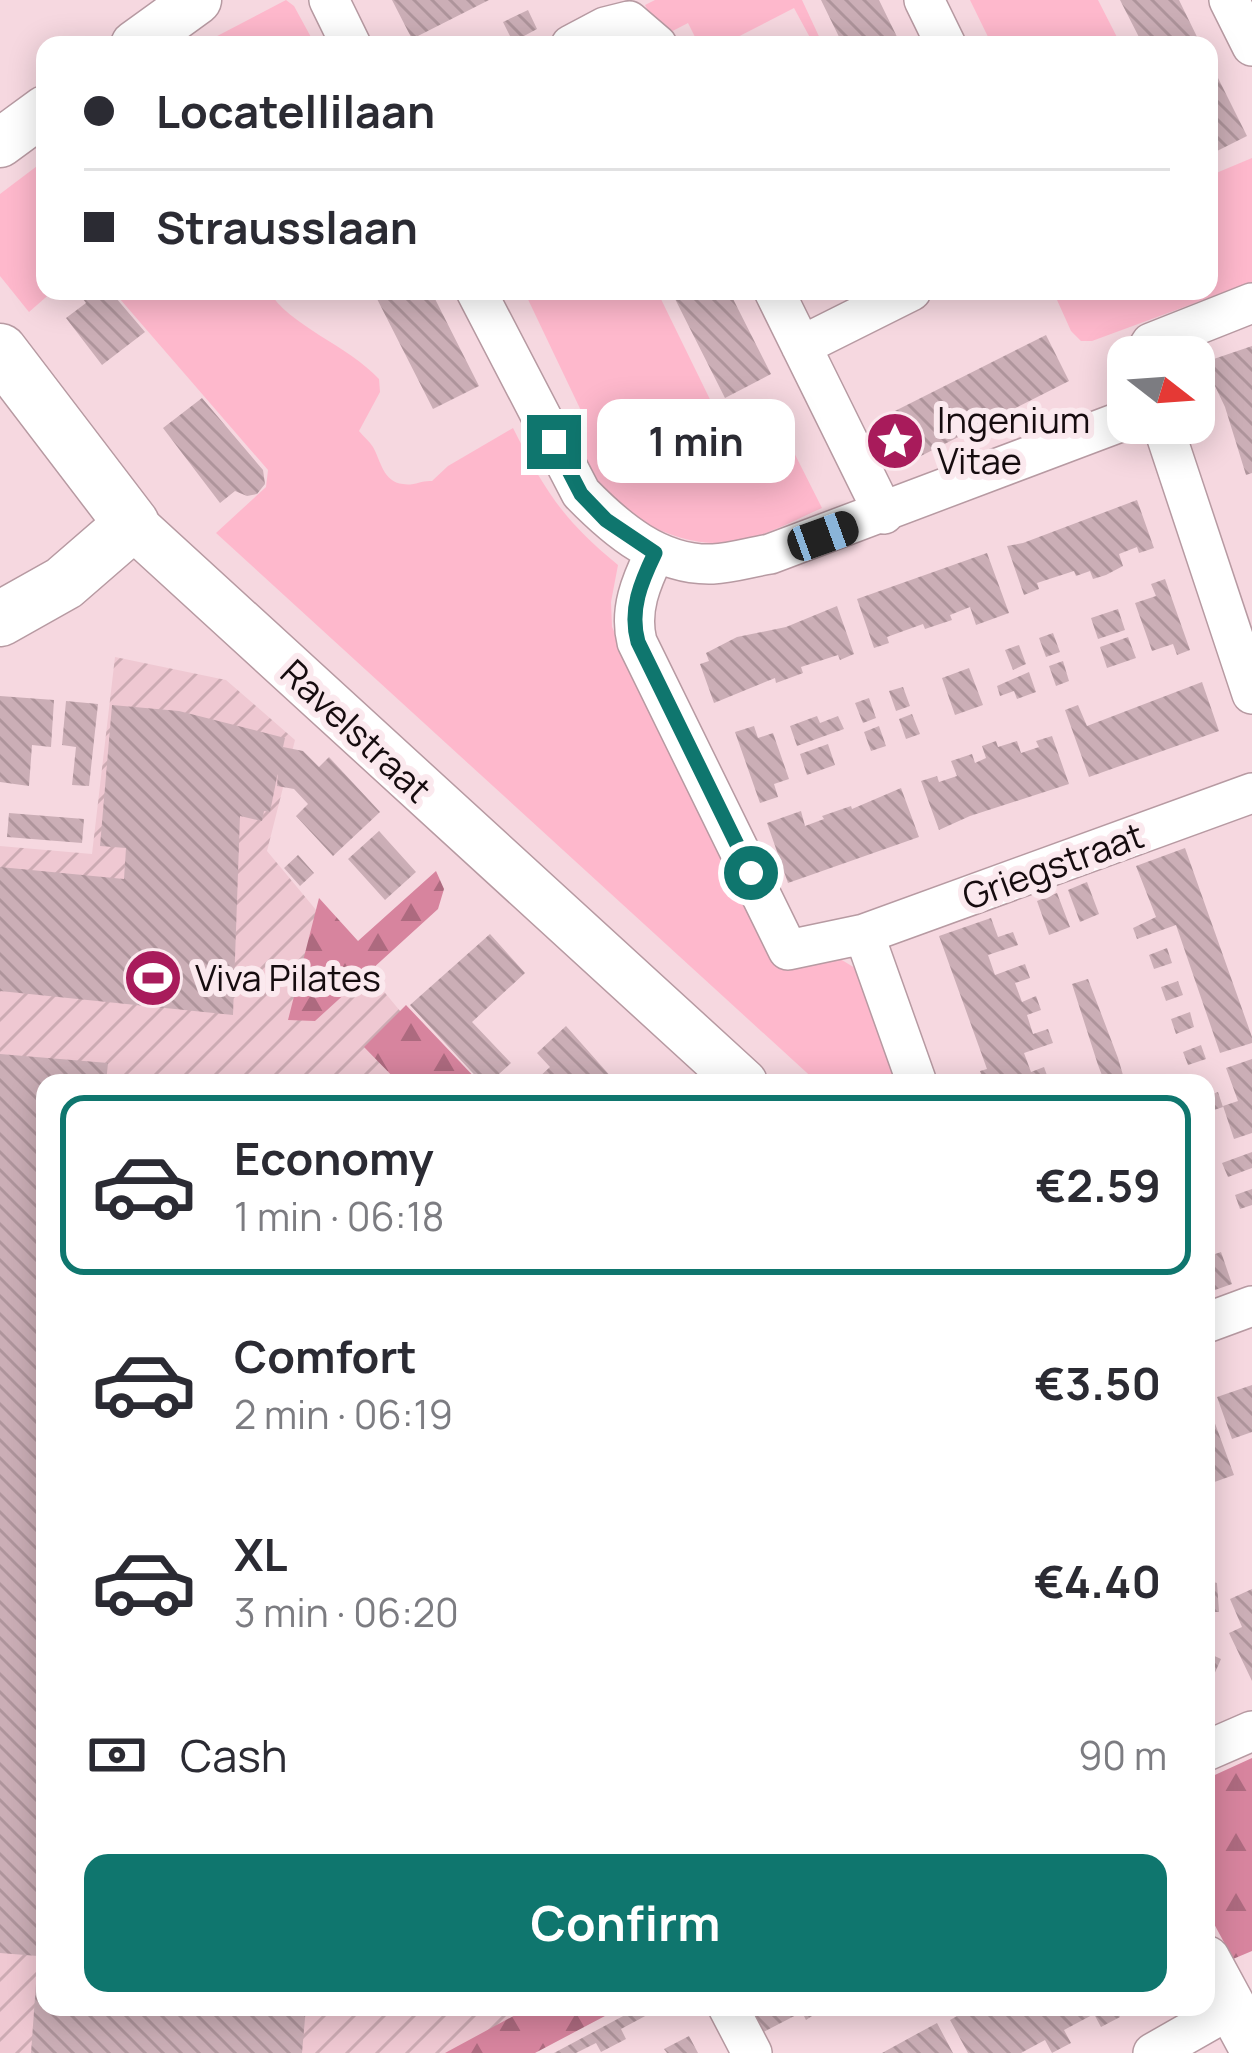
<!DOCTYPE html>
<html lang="en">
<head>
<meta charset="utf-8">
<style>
  body { margin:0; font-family:Manrope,sans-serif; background:#f7f7f7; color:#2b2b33; height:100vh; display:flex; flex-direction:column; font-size:45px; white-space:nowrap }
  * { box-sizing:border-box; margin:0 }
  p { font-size:39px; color:#7c7c81 }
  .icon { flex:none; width:66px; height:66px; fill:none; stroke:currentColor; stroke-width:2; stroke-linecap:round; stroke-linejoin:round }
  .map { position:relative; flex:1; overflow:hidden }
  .drawer { position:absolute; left:36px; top:1074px; width:1179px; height:942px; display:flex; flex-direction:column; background:#fff; border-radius:24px; box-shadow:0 6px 30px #0003 }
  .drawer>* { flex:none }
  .banner { position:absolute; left:36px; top:36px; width:1182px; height:264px; border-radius:24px; box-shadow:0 6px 30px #0003; display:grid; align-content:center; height:264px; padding:0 48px; background:#fff }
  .needle { width:78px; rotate:107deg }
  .buttons { position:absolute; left:1107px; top:336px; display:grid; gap:24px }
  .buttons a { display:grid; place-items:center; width:108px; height:108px; border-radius:24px; background:#fff; box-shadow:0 6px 30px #0003; font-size:60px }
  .end { position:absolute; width:54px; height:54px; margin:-27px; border:15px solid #0f766e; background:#fff; box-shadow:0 0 0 6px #fff }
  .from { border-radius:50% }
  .bubble { position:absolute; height:84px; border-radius:24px; background:#fff; box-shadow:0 6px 30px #0003; font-size:39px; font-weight:700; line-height:84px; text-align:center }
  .car { position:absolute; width:36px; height:72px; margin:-36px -18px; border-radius:15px; box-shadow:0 0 9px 3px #0007; background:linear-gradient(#222 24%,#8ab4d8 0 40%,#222 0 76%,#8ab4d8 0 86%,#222 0) }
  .banner b { display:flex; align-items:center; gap:42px; height:114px; font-size:45px }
  .banner b+b { border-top:3px solid #e1e1e2 }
  .banner i { width:30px; height:30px; background:#2b2b33 }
  ul { padding:21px 0 0; list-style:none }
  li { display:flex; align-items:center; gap:36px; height:180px; margin:0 24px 18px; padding:0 24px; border:6px solid transparent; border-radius:24px }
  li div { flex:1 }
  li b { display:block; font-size:45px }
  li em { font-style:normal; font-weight:700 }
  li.on { border-color:#0f766e }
  li>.icon { width:108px; height:108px; stroke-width:1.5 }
  .pay { display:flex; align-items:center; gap:30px; height:132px; padding:0 48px; font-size:45px }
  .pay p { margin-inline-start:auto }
  .cta { display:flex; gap:24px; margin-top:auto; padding:24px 48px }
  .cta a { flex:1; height:138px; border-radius:24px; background:#0f766e; color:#fff; font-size:48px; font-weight:700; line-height:138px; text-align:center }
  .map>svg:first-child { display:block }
  .industrial { fill:url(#industrial-furrows) }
  .green { fill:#feb8cc }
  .forest { fill:url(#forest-firs) }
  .building { fill:url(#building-back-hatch) }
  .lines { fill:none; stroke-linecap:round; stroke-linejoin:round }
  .minor-casing { stroke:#b79aa2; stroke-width:42 }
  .tertiary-casing { stroke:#b79aa2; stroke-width:51 }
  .secondary-casing { stroke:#b79aa2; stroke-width:57 }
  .minor { stroke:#fff; stroke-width:39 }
  .tertiary { stroke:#fff; stroke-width:48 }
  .secondary { stroke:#fff; stroke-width:54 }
  .route { stroke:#0f766e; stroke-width:15 }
  .labels { text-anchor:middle; stroke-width:12; stroke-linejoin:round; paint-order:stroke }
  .poi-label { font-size:36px; fill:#160c0f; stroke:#fbe9ee; text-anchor:start }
  .street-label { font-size:36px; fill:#160c0f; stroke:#fbe9ee }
</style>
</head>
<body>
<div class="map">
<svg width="1252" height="2053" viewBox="0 0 1252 2053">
  <defs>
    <pattern id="industrial-furrows" width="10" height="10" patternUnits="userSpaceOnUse" patternTransform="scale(3)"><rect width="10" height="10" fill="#efc8d2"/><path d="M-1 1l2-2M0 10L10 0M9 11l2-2" fill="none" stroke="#ccabb3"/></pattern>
    <pattern id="forest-firs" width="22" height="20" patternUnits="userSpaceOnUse" patternTransform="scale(3)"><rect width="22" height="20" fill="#d7849e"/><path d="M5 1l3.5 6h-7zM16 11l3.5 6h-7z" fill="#ad6a7f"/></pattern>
    <pattern id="building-back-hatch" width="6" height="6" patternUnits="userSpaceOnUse" patternTransform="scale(3)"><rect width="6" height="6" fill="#cbaeb6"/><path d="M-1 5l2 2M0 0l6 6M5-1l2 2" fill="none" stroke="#ae949b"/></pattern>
  </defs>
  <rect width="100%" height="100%" fill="#f6d8e0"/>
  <path class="industrial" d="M115,657L226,680L295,740L267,851L460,1083H45V2007H587L499,2053H0V846L92,854Z"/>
  <path class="green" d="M286,0L294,6L312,39L301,45H200Z
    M655,0H802L823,45H814L794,8L722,45H699L688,23L661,37L645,5Z
    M970,0H1098L1121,45H992Z
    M1252,158V282L1092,341H1081L1071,331L1053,291H1209V176Z
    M45,160V291H53L29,312L0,276V194Z
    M113,291H269C288,325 349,346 379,379L380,392L359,431C364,437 369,441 373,447C381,461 383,482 403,484C414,486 422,480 432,481L448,466L513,428C545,491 563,520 618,565L611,602L612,627L772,962C794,976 809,963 832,954L855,968L897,1083H818L216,533L266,487L268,470Z
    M524,291H657L722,424L769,403L822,508C791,522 759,540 725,543C679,546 628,519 598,487C585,472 577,446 568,428L585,419Z"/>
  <path class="forest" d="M436,871L444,889L438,909L315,1021L288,1020L319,898L358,941Z
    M406,1005L480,1083H399L364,1047Z
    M1252,1758V1951L1233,1959L1206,1909V1779Z
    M530,2007H622L535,2053H445Z"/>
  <path class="building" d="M392,0H489L412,39Z
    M821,0H879L901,45H843Z
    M1120,0H1179L1201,45H1143Z
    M528,10L537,29L513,42L503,22Z
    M1209,60L1247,136L1209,155Z
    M77,291H110L145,332L102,365L66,318L86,303Z
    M373,291H431L479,386L433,409Z
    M671,291H729L771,374L725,398Z
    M1046,335L1069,381L911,461L887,415Z
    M1252,346V473L1246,475L1225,407L1214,384L1210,386L1202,363Z
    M202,398L263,470L265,484L257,494L247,496L235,491L220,503L163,428Z
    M1137,500L1154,548L1139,553L1137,547L1119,554L1123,566L1106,575L1093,579L1090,571L1076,576L1074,571L1037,583L1039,589L1024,595L1007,546L1023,543Z
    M987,553L1009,613L976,625L970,607L950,615L952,620L925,629L923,624L887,637L889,643L874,648L857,599Z
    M1165,579L1190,650L1177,655L1173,644L1152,651L1135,603L1156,596L1151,584Z
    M837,606L854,654L840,660L838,655L801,667L803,673L776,683L775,678L714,703L700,664L709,661L706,653L737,637L786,627Z
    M1118,609L1125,630L1098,639L1091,618Z
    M1053,633L1060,652L1046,657L1039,638Z
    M1128,637L1136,658L1107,668L1100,647Z
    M1019,645L1026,664L1013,670L1005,650Z
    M1063,661L1069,681L1056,686L1049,666Z
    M969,668L983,705L955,715L942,678Z
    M1029,672L1036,692L1017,699L1014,691L1000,696L997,686Z
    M1202,682L1219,731L1089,777L1065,710L1078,705L1087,726Z
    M903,687L910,706L896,711L889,691Z
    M0,696L54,700L51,747L32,745L29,786L0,782Z
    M869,698L876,718L863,723L855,703Z
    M66,701L98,704L89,786L72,785L76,747L62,745Z
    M112,705L179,711L285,738L283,747L303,751L319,767L329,757L380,812L333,856L296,816L308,804L294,789L277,786L278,772L270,812L264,811L262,821L240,816L233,1015L0,991V867L124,879L126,848L100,846Z
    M912,714L920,734L906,739L899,719Z
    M817,716L820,723L838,716L844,729L797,746L790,726Z
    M754,726L758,738L773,733L789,779L774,784L778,797L760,803L735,732Z
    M879,726L886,746L871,751L864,732Z
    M1052,736L1069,784L970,816L939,830L921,781L937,776L939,782L957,776L951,761L972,754L975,763L986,758L982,746L996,741L998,747L1017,741L1021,753L1039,747L1036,741Z
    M828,744L835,765L807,775L800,754Z
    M901,788L919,837L788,883L767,823L801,811L805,826L824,819L822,816L851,806L852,809Z
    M9,813L84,819L82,843L7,837Z
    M379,831L416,872L385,900L348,859Z
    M1185,848L1252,1037V1043L1220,1053L1176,925L1137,939L1133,928L1156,917L1136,866Z
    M298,855L314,873L300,886L284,868Z
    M1087,882L1099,914L1080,922L1068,890Z
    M1057,893L1070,927L1049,935L1037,901Z
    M991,918L998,937L1013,932L1018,945L988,955L995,975L1025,964L1030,978L1015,983L1022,1002L1036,996L1041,1010L1027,1015L1033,1034L1048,1029L1053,1043L1024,1053L1031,1072L1044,1067L1049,1081L1045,1083H984L980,1071L987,1069L939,936Z
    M490,934L525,973L472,1022L511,1063L489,1083H482L410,1005Z
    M1167,948L1172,963L1154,969L1149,955Z
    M1088,979L1118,1058L1125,1082L1122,1083H1105L1098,1065L1072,984Z
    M1178,981L1183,995L1166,1001L1161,987Z
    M1190,1012L1194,1027L1176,1034L1171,1019Z
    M566,1026L613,1079L608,1083H524L533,1075L537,1079L550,1067L537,1053Z
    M1201,1045L1206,1059L1188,1065L1183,1052Z
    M0,1054L108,1063L106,1083H45V2007H306L302,2053H31L38,1956L0,1953Z
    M1252,1059V1133L1234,1139L1223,1106L1238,1101L1226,1068Z
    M1218,1092L1223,1107L1208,1112L1206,1096Z
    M1252,1152V1168L1228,1177L1222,1163Z
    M1252,1189V1205L1240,1209L1235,1195Z
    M1221,1252L1232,1284L1212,1291L1206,1274V1257Z
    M1252,1385V1432L1232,1439L1217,1397Z
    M1206,1399L1234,1475L1206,1485Z
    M1210,1581L1217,1583L1219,1612H1210L1206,1628V1590Z
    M1252,1589V1681L1229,1633L1242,1627L1230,1599Z
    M1206,1652L1221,1659L1206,1693Z
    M640,2007H662L621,2029L626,2039L601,2052L596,2043L576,2053H554Z
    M736,2007H811L815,2014L806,2020L802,2012L752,2038Z
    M973,2007H1115L1120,2017L1101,2027L1094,2014L1064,2030L1071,2043L1052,2053L1045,2040L1021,2053H968L950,2020Z
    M937,2023L953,2053H882L913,2036Z
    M689,2036L698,2053H667L664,2049Z"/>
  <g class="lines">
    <g class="minor-casing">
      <path id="minor" d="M329,0L351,45
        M924,0L946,45
        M1229,0L1252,46
        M571,45L605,27L629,21L657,45
        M476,291L581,493C616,529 659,566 713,564C732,563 751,557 770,554L1128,419
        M774,291L884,514
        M801,346L911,291
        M1142,357L1151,343L1252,303
        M1162,423L1252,694
        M655,553C641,582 629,610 637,642L788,950L864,934L1252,793
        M864,934L917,1083
        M1206,1323L1252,1306
        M1206,1751L1252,1731
        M728,2007L752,2053
        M1153,2053L1232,2008"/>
    </g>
    <g class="tertiary-casing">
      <path id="tertiary" d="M135,45L197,0
        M0,143L45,110
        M132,524L743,1083
        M1206,1960L1252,2045"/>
    </g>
    <g class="secondary-casing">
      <path id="secondary" d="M0,351L132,524L64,583L0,619"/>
    </g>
    <use href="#minor" class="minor"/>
    <use href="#tertiary" class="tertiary"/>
    <use href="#secondary" class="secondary"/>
  </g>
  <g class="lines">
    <path class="route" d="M554,442L581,494L606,520L655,553C641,582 629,610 638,642L751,873"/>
  </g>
  <defs>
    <g id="sight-disc" transform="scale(3)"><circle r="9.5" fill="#a81b5b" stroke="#fbe9ee"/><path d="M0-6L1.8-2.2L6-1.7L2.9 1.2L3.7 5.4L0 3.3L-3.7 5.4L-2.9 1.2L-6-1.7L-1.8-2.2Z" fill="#fff"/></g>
    <g id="stadium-disc" transform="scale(3)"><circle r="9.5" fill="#a81b5b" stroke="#fbe9ee"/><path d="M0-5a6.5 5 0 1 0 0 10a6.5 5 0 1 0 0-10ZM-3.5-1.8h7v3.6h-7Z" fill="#fff"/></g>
  </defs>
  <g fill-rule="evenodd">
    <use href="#sight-disc" x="895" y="441"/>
    <use href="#stadium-disc" x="153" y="978"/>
  </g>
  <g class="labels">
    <g class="poi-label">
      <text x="937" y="433">Ingenium<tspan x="937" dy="41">Vitae</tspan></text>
      <text x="195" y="991">Viva Pilates</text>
    </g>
    <g class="street-label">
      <text transform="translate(356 731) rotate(43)" y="13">Ravelstraat</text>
      <text transform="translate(1053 866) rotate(-20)" y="13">Griegstraat</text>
    </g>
  </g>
</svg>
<div class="buttons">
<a><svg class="needle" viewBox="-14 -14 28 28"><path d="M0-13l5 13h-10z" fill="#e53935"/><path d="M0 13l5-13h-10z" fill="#7c7c81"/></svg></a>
</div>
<i class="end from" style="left:751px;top:873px"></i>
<i class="end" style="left:554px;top:442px"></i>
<div class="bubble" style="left:597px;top:399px;width:198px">1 min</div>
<i class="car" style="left:823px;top:536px;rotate:70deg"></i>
<div class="banner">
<b><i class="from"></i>Locatellilaan</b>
<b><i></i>Strausslaan</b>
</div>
<section class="drawer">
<ul>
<li class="on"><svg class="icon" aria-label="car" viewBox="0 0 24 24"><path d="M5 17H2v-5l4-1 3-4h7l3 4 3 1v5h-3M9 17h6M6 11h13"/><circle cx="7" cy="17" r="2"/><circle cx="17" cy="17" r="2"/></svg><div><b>Economy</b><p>1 min · 06:18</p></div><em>€2.59</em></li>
<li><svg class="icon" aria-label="car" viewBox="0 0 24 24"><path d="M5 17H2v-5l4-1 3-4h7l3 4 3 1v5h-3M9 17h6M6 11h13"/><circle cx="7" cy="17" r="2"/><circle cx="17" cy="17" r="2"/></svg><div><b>Comfort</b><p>2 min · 06:19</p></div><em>€3.50</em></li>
<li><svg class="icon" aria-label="car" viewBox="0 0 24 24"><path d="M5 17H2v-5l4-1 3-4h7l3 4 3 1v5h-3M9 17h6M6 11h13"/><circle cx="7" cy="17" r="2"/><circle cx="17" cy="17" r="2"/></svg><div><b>XL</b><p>3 min · 06:20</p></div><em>€4.40</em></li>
</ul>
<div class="pay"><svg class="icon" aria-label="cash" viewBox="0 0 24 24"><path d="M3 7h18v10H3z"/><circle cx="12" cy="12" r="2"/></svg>Cash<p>90 m</p></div>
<div class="cta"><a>Confirm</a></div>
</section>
</div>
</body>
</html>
